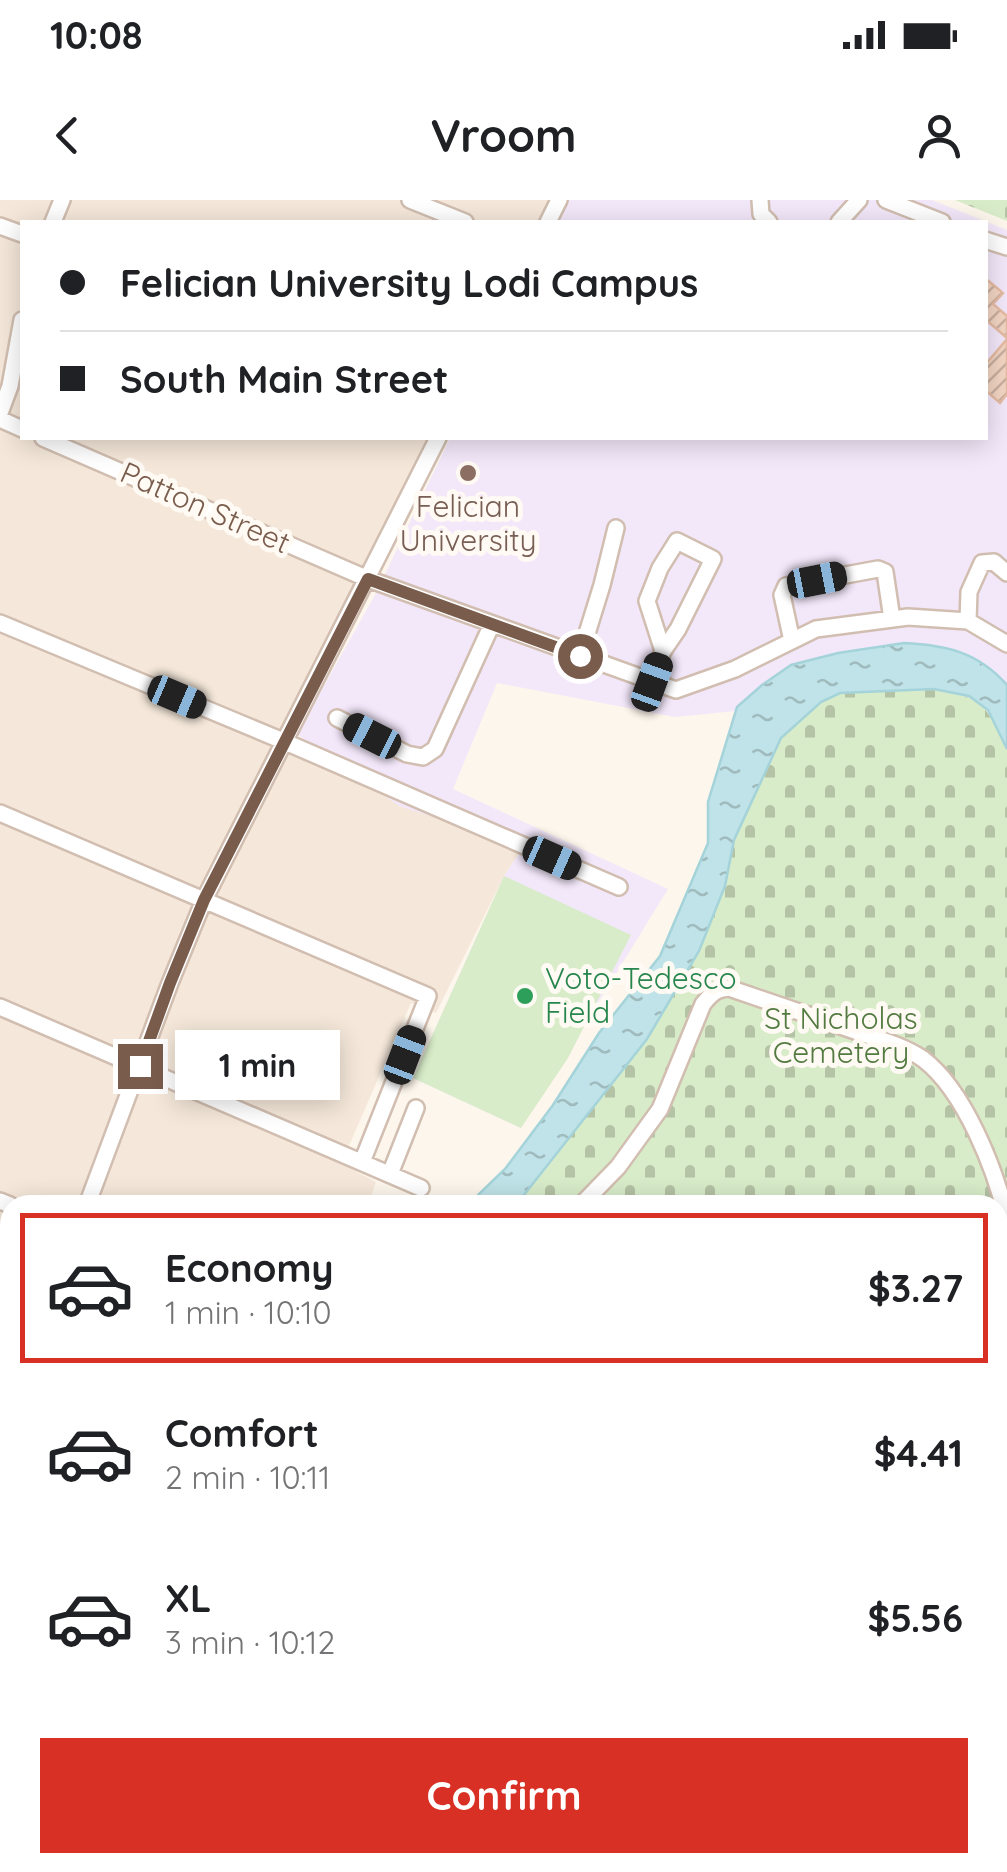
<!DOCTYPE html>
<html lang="en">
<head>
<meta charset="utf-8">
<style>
  body { margin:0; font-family:Quicksand,sans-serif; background:#f6f6f6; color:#202124; height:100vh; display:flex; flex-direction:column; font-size:38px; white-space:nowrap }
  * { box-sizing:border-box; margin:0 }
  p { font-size:32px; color:#757577 }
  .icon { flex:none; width:55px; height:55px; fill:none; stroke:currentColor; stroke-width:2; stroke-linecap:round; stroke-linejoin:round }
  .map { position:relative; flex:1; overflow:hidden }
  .drawer { position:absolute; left:0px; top:995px; width:1008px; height:678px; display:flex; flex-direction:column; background:#fff; border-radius:30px 30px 0 0; box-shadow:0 5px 25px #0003 }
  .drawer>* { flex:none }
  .hud { position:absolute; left:20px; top:20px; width:968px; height:220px; border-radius:0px; box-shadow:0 5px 25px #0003; display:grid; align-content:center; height:220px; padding:0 40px; background:#fff }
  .end { position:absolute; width:45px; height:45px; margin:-22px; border:12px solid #7a5c4d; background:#fff; box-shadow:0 0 0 5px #fff }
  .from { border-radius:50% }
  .bubble { position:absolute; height:70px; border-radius:0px; background:#fff; box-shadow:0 5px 25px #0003; font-size:32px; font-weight:700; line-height:70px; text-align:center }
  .car { position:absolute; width:30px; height:60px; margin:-30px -15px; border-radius:12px; box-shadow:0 0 8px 2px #0007; background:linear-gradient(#222 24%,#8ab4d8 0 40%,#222 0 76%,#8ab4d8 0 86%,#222 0) }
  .hud b { display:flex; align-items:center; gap:35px; height:95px; font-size:38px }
  .hud b+b { border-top:2px solid #e0e0e0 }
  .hud i { width:25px; height:25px; background:#202124 }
  ul { padding:18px 0 0; list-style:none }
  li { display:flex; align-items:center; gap:30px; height:150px; margin:0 20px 15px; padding:0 20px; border:5px solid transparent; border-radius:0px }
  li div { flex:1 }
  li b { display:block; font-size:38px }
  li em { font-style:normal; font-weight:700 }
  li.selected { border-color:#d93025 }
  li>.icon { width:90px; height:90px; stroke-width:1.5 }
  .cta { display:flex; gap:20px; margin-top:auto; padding:20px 40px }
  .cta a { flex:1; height:115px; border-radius:0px; background:#d93025; color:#fff; font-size:40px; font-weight:700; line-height:115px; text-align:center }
  .status { display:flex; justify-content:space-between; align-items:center; height:70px; padding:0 50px; background:#fff; direction:ltr }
  .status svg { height:28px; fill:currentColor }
  header { display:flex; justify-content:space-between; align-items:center; height:130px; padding:0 40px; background:#fff; font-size:45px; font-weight:700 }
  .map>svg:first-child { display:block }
  .residential { fill:#f5e8da }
  .education { fill:#f3e8fa }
  .green { fill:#d8ecc9 }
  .forest { fill:url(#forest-firs) }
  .cemetery { fill:url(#cemetery-stones) }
  .water { fill:url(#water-ripples); stroke:#a5d3da; stroke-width:2.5 }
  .building { fill:url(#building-hatch); stroke:#e6bba3; stroke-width:2.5 }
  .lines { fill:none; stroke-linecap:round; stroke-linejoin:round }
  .minor-casing { stroke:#d1beb0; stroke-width:20 }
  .major-casing { stroke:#dad1cd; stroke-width:25 }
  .minor { stroke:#fff; stroke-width:15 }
  .major { stroke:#fbd9a5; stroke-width:20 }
  .route { stroke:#7a5c4d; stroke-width:12 }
  .education-dot { fill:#8d6e63; stroke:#fffaf3; stroke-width:4 }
  .leisure-dot { fill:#2e9e5b; stroke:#fffaf3; stroke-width:4 }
  .labels { text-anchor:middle; stroke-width:10; stroke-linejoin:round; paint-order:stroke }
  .education-label { font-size:30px; fill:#785e54; stroke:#fffaf3 }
  .street-label { font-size:30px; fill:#7a5c4d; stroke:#fffaf3 }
  .leisure-label { font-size:30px; fill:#27864d; stroke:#fffaf3; text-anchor:start }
  .park-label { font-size:30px; fill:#537a41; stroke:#fffaf3 }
</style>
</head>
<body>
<div class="status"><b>10:08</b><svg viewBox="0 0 49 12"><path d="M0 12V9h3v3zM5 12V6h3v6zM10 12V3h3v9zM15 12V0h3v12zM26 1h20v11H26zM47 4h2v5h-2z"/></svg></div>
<header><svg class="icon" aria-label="back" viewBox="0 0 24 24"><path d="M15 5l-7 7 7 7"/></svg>Vroom<svg class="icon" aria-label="person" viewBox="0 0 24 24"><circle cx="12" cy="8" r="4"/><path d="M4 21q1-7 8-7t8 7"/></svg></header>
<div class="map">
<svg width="1007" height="1672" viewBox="0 0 1007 1672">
  <defs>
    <pattern id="forest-firs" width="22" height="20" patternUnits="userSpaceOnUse" patternTransform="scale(2.5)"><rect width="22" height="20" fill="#d8ecc9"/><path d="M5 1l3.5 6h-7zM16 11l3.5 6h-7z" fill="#b4c2a5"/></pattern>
    <pattern id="cemetery-stones" width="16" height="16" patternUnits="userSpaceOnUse" patternTransform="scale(2.5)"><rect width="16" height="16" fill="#d8ecc9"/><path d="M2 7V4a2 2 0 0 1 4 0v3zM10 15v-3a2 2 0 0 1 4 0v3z" fill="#b4c2a5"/></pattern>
    <pattern id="water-ripples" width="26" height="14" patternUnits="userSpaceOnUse" patternTransform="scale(2.5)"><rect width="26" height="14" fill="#bfe3e8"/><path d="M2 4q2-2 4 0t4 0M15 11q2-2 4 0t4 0" fill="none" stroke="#a0bbbe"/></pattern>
    <pattern id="building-hatch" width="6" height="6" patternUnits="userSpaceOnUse" patternTransform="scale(2.5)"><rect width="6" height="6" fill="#f3d5c3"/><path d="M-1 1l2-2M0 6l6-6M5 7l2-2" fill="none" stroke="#cab0a1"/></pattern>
  </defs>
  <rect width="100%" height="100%" fill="#fdf6ec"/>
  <path class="residential" d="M0,0H558L547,22H22V238H438L284,545L524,646L504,676L436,813L411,803L348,948L344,965L376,982L368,1005H10V1134L0,1130Z
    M1007,1519V1672H950L953,1663L998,1662V1529Z
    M184,1662L695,1663L692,1672H182Z"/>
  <path class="education" d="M564,0H932L1007,30V521L888,453L746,510L675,517L497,483L453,589L668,689L521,928L413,878L504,676L524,646L399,606L297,534L376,393L450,238H985V22H553Z"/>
  <path class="green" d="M504,676L631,735L568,858L521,928L413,878Z"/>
  <path class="forest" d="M10,1573V1625L0,1622V1586Z"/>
  <path class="cemetery" d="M956,0H1007V21L955,0Z
    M934,489C986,499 984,503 1007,549V1392L998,1389V1005H516L647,839L699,751L725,686L734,640L781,538L821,502L840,493Z
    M700,1663L800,1662V1663L790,1672H727Z"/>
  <path class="water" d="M904,443C946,445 978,452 1007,485V549L988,510L969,496L934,489L840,493L821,502L781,538L734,640L725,686L699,751L647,839L516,1005H465L474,999L505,969L553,905L599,833L660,756L708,643V602L737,507L762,485L791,465L838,453Z
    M106,1663V1662L147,1663L145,1672H105Z"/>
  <path class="building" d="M985,78L1003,93L993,104L1007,116V138L985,119Z
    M1007,139V194L1000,203L985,190V165Z"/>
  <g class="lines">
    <g class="minor-casing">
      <path id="minor" d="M410,0L465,22
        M760,0L761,14L769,22
        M886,0L942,22
        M53,22L62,0
        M548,22L559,0
        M839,22L859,0
        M0,26L22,34
        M985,40L1007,47
        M0,213L10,186L22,120
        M0,219L22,229
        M43,238L368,379L676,490L735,469L816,429L908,417L968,421L1007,444
        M968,421L969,392L982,363L994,362L1007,373
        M0,423L283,541L619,687
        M792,441L782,395L786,386L878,369L885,372L892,419
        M580,456L602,385L616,328
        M652,481L663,451L678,429L713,359L677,341L660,368L647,401L663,451
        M337,518L407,554L423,557L435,549L492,424
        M0,613L428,796L362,962
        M0,807L421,988
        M390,974L416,908
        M0,1001L10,1005
        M87,1005L170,783L204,700L438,238
        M581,1005L618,967L660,909L703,804C711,794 716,789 729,788C770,802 811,816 852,830C875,838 903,845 923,859C965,891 995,969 1007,1019
        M0,1230L10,1204
        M0,1268L10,1271
        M998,1313L1007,1329
        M0,1341L10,1345
        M998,1408L1007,1411
        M437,1662L463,1672
        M921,1662L949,1672"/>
    </g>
    <g class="major-casing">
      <path id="major" d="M998,1508L1007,1498
        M845,1672L853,1662"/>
    </g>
    <use href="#minor" class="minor"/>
    <use href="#major" class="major"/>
  </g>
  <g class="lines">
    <path class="route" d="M140,866L170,783L204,700L368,379L580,456"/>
  </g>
  <circle class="education-dot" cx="468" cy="273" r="10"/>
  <circle class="leisure-dot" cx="525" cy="796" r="10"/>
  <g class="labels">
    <g class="education-label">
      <text x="468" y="317">Felician<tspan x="468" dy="34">University</tspan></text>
    </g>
    <g class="street-label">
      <text transform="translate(205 308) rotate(24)" y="10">Patton Street</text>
    </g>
    <g class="leisure-label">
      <text x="545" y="789">Voto-Tedesco<tspan x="545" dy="34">Field</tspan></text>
    </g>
    <g class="park-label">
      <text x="841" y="829">St Nicholas<tspan x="841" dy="34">Cemetery</tspan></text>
    </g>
  </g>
</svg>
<i class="end from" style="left:580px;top:456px"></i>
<i class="end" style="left:140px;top:866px"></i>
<div class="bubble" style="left:175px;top:830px;width:165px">1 min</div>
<i class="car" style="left:817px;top:380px;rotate:79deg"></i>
<i class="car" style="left:652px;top:482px;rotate:20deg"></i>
<i class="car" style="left:177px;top:497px;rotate:113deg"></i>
<i class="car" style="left:372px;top:536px;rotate:297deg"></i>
<i class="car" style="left:552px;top:658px;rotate:114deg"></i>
<i class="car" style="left:405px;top:855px;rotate:21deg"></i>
<div class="hud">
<b><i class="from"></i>Felician University Lodi Campus</b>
<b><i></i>South Main Street</b>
</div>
<section class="drawer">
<ul>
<li class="selected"><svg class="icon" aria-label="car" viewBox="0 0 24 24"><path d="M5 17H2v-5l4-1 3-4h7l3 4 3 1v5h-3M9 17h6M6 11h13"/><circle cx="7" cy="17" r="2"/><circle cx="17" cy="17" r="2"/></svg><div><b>Economy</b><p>1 min · 10:10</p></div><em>$3.27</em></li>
<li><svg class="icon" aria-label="car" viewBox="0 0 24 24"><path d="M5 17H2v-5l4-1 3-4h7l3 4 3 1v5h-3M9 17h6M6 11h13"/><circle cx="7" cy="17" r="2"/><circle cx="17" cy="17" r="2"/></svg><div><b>Comfort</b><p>2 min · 10:11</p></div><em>$4.41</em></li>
<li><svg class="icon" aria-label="car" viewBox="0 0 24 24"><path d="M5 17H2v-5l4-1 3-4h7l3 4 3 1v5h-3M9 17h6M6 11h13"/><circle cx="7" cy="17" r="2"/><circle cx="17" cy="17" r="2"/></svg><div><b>XL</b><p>3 min · 10:12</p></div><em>$5.56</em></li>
</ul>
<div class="cta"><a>Confirm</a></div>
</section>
</div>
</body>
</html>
